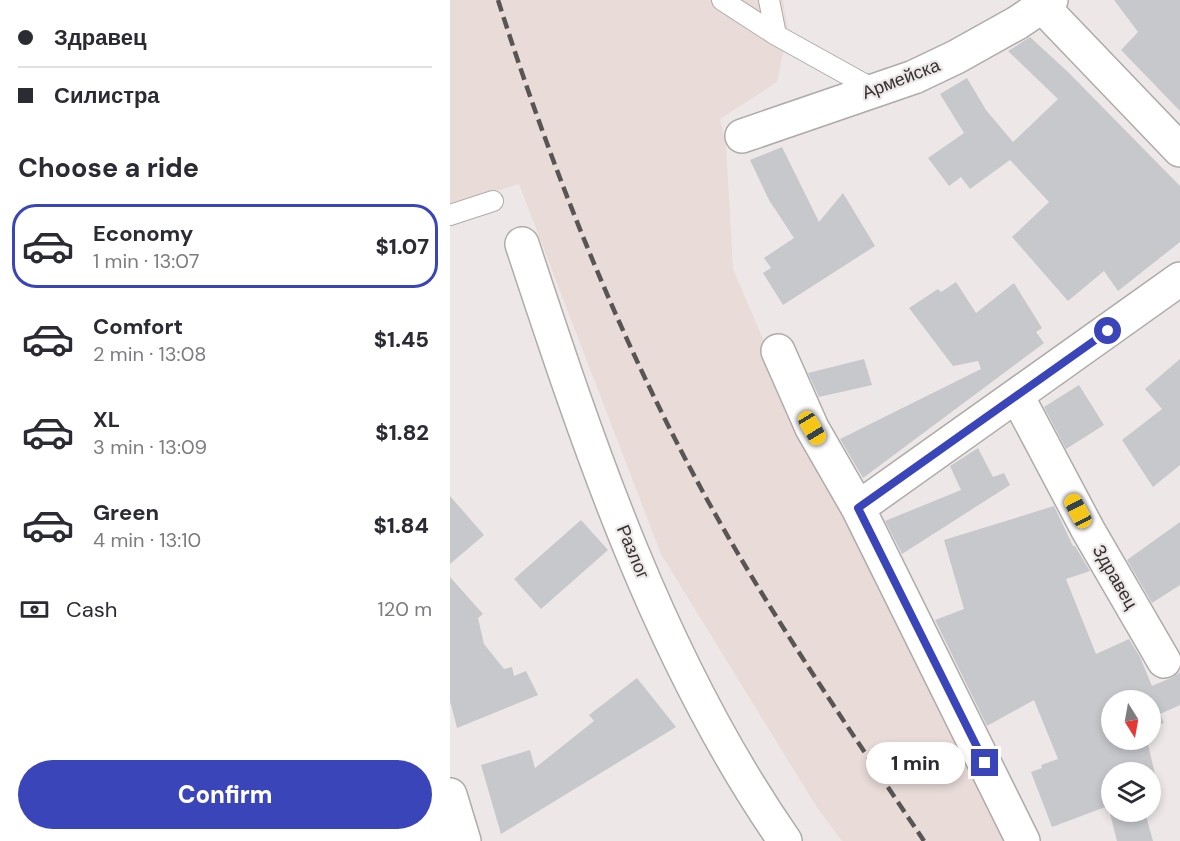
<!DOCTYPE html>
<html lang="en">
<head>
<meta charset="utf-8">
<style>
  body { margin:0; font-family:"DM Sans",sans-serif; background:#f7f7f7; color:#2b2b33; height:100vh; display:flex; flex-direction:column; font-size:22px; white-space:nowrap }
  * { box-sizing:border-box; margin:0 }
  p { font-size:20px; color:#7c7c81 }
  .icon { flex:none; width:33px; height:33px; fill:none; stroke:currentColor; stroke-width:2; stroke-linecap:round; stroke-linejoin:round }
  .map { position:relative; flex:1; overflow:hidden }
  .panel { display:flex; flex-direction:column; background:#fff; width:450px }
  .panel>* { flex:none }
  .hud { display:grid; align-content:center; height:132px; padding:0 18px; background:#fff }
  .needle { width:39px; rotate:169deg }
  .buttons { position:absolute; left:651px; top:690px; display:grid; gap:12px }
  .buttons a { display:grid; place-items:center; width:60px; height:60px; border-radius:50%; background:#fff; box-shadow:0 3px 9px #0003; font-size:30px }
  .end { position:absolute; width:27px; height:27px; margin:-14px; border:8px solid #3945b8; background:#fff; box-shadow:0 0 0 3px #fff }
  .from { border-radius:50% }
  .bubble { position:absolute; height:42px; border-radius:21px; background:#fff; box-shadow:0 3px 9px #0003; font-size:20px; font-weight:800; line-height:42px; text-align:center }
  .car { position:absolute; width:18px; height:36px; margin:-18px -9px; border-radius:8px; box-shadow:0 0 4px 2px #0007; background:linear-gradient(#f5c518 24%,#345 0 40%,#f5c518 0 76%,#345 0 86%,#f5c518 0) }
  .hud b { display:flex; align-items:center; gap:21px; height:57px; font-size:22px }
  .hud b+b { border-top:2px solid #e1e1e2 }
  .hud i { width:15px; height:15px; background:#2b2b33 }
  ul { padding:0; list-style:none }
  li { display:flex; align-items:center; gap:18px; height:84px; margin:0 12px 9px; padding:0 6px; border:3px solid transparent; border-radius:24px }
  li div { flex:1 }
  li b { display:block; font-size:22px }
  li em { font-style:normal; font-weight:800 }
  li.selected { border-color:#3945b8 }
  li>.icon { width:54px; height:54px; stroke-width:1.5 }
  h2 { padding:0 18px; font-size:27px; line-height:72px }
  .pay { display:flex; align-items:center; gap:15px; height:66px; padding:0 18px; font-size:22px }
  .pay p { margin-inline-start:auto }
  .primary-button { display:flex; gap:12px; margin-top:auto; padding:12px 18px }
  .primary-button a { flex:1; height:69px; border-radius:36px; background:#3945b8; color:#fff; font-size:24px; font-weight:800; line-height:69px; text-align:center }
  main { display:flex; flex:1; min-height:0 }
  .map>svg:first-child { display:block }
  .built { fill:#e8dbd8 }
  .building { fill:#c7c8cc }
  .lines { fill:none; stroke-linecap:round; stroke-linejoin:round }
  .service-casing { stroke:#afaba9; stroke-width:22 }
  .minor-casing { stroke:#afaba9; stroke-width:36 }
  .secondary-casing { stroke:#afaba9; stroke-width:36 }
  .service { stroke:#fff; stroke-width:20 }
  .minor { stroke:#fff; stroke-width:33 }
  .secondary { stroke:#fff; stroke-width:33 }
  .rail { stroke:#585555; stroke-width:4.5; stroke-dasharray:12 6; stroke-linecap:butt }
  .route { stroke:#3945b8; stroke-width:8 }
  .labels { text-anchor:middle; stroke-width:4.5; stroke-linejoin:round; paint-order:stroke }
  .street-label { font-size:18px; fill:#333131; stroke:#ede8e7 }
</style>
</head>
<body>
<main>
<section class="panel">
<div class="hud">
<b><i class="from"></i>Здравец</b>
<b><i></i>Силистра</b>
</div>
<h2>Choose a ride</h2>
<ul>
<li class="selected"><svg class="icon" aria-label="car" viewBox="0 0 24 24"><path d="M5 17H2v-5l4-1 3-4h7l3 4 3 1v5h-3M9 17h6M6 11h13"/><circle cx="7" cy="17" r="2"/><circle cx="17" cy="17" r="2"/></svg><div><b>Economy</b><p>1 min · 13:07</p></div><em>$1.07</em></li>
<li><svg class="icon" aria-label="car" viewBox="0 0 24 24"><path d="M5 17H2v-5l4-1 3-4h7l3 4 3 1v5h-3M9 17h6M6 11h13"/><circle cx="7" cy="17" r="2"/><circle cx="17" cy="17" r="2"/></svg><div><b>Comfort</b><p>2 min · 13:08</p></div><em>$1.45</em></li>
<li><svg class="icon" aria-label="car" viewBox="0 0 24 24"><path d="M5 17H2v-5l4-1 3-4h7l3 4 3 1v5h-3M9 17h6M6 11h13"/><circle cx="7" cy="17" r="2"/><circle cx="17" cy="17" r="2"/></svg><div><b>XL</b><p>3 min · 13:09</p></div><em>$1.82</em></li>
<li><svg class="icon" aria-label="car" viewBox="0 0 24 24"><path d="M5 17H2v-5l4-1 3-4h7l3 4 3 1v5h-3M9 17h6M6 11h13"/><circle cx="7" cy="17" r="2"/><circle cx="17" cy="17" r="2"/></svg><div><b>Green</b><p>4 min · 13:10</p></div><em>$1.84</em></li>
</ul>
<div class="pay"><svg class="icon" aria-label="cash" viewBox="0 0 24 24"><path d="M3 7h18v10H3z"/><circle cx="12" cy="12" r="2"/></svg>Cash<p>120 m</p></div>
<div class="primary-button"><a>Confirm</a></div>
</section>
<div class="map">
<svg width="730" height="841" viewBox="0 0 730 841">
  <rect width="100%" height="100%" fill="#ede8e7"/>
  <path class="built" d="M0,0H333L338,31L327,82L270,119L276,145L283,269L354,435L561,841H392L366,806L211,554L69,184L0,205Z"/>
  <path class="building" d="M664,0H730V111L671,50L688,32Z
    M580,37L618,72L730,186V242L668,291L654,271L618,301L562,237L599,202L560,160L520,189L511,177L499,186L478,158L514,133L490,94L517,78L536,110L563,142L608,99L558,51Z
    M332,147L369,222L393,193L425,246L333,305L313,273L321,268L314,258L344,238L319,200L300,160Z
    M506,282L526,313L564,283L592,328L586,332L594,343L413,478L390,439L531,369L528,361L503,366L459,308L488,289L491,292Z
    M414,359L422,385L369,397L358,373Z
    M730,359V465L703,487L672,440L712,409L695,389Z
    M629,385L654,425L616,449L594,407Z
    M528,448L543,477L554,473L560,485L452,554L435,521L511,490L500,466Z
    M0,496L34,535L0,564Z
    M604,506L623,546H625L640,571L616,579L646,654L679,639L690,657L702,686L723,677L730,672V705L710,714L714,723L700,727V700H662V740H697L710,795L700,798V772H662V812H695L703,841H667L658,806L602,827L581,772L592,768L591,765L608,759L584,700L537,726L485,620L514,609L494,540Z
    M131,520L158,550L91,609L64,579Z
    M730,522V585L702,603L677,560Z
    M0,577L33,614L28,618L34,644L54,669L62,667L64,676L76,671L88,695L7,728L0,701Z
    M187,678L226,727L51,834L31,765L80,750L85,768L144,721L139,715Z"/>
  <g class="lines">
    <g class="service-casing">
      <path id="service" d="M272,0L326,35L425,90
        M319,0L326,35
        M0,215L43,201"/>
    </g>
    <g class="minor-casing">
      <path id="minor" d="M592,6L730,150
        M292,136L464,77L506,57L567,23L601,0
        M72,244C140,450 210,661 335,841
        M328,351L362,428L408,508L573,841
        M567,396L638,530L714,661
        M408,508L730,279"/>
    </g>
    <g class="secondary-casing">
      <path id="secondary" d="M0,795L14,841"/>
    </g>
    <use href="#service" class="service"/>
    <use href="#minor" class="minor"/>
    <use href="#secondary" class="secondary"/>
    <path class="rail" d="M48,0C104,176 174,351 264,512C328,626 402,733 474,841"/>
  </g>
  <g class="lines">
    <path class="route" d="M535,763L408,508L658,331"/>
  </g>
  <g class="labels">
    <g class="street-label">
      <text transform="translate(451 79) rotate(-21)" y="6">Армейска</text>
      <text transform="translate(183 552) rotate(67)" y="6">Разлог</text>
      <text transform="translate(665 577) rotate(60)" y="6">Здравец</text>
    </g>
  </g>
</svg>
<div class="buttons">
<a><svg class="needle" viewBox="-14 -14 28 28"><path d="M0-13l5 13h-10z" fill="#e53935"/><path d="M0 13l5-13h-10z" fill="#7c7c81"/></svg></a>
<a><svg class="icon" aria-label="layers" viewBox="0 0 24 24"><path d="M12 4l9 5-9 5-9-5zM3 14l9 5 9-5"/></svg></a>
</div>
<i class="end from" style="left:658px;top:331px"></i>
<i class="end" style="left:535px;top:763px"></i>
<div class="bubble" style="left:416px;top:742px;width:99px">1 min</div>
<i class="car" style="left:362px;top:428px;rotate:149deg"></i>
<i class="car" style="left:628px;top:511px;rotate:332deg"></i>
</div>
</main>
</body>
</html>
